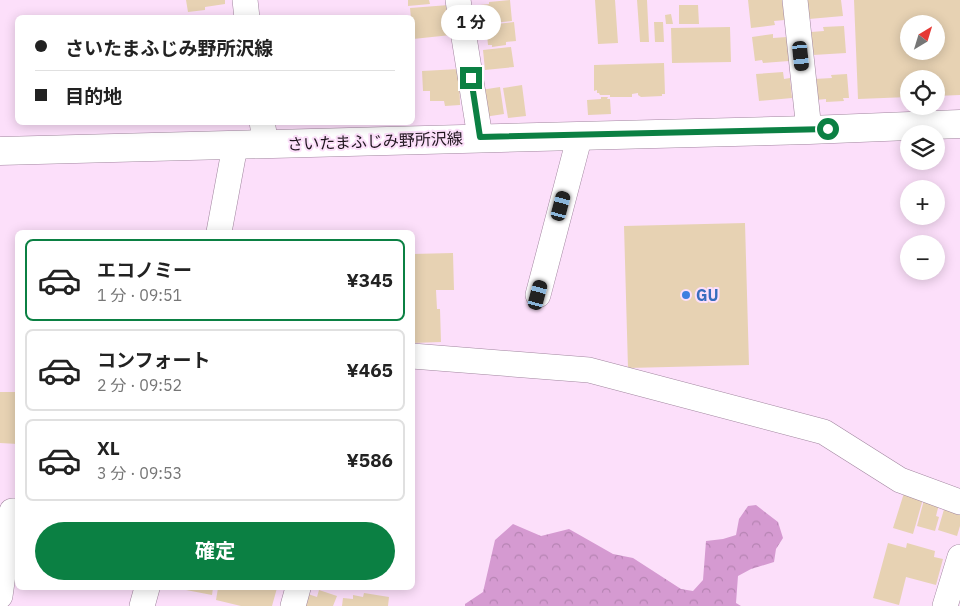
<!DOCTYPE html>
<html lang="ja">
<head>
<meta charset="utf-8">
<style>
  body { margin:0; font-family:"IBM Plex Sans","Noto Sans JP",sans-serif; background:#f6f6f6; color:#222; height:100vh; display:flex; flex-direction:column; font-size:19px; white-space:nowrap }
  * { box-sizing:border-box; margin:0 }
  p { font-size:16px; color:#767676 }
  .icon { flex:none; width:28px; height:28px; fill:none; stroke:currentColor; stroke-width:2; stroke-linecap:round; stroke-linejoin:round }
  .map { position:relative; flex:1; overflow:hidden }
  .side { position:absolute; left:15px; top:230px; width:400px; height:360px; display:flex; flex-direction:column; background:#fff; border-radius:8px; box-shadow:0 2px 12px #0003 }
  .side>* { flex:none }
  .top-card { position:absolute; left:15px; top:15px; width:400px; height:110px; border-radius:8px; box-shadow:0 2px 12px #0003; display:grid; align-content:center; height:110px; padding:0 20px; background:#fff }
  .needle { width:32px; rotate:38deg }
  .fabs { position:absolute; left:900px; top:15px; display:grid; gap:10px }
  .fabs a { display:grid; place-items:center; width:45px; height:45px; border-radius:50%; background:#fff; box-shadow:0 2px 12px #0003; font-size:25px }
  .end { position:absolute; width:22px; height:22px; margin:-11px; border:6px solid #0b8043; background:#fff; box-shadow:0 0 0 2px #fff }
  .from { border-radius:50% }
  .bubble { position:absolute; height:35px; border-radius:18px; background:#fff; box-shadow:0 2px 12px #0003; font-size:16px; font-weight:700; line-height:35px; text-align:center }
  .car { position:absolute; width:15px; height:30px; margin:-15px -8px; border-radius:6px; box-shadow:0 0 4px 1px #0007; background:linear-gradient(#222 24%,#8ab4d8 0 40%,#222 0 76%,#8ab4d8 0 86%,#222 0) }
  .top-card b { display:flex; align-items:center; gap:18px; height:48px; font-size:19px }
  .top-card b+b { border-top:1px solid #e0e0e0 }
  .top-card i { width:12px; height:12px; background:#222 }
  ul { padding:9px 0 0; list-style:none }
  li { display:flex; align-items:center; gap:15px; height:82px; margin:0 10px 8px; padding:0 10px; border:2px solid #e0e0e0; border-radius:8px }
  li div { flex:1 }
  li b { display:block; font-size:19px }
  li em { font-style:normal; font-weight:700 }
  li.current { border-color:#0b8043 }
  li>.icon { width:45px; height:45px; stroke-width:1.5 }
  .button { display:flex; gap:10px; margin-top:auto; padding:10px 20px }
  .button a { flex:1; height:58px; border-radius:30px; background:#0b8043; color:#fff; font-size:20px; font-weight:700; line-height:58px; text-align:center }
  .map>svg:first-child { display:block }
  .forest { fill:url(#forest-crowns) }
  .building { fill:#e7d2b3; fill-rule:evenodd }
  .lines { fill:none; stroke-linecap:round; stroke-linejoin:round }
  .minor-casing { stroke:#a1869f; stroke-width:26 }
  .major-casing { stroke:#a1869f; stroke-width:29 }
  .minor { stroke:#fff; stroke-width:25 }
  .major { stroke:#fff; stroke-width:28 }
  .route { stroke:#0b8043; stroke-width:6 }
  .shop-dot { fill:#3f7fe0; stroke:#fcdffa; stroke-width:2 }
  .labels { text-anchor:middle; stroke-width:4; stroke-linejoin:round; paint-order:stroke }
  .street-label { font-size:16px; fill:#1f151e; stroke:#fcdffa }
  .shop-label { font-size:16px; font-weight:bold; fill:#366cbe; stroke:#fcdffa; text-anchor:start }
</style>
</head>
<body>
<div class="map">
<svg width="960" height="606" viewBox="0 0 960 606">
  <defs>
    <pattern id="forest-crowns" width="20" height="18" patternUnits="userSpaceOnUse" patternTransform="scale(1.25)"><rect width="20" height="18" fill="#d59ad1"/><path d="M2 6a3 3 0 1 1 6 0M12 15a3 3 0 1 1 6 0" fill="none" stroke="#b684b3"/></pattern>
  </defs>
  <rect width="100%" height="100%" fill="#fcdffa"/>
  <path class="forest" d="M756,505L778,522L783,538L776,549L774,562L751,569L738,576L736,603L741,606H465V604L483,592L495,540L513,524L541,536L569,529L613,554L633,558L681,589L693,591L703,580L706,541L723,539L736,535L739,519L748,506Z"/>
  <path class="building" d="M186,0H225V4L205,7V10L188,12Z
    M408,0H429L430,4L408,6Z
    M510,0L512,21L482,24L480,5L489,4V2Z
    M595,0H615L618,43L598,44Z
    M637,0H647L649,42H640Z
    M748,0H782L785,20L774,21L775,25L751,28Z
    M807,0H841L843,16L809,19Z
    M854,0H960V95L936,96V79H909V97L858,99ZM909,24H936V51H909Z
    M449,5L451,35L413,39L412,18H411L410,8Z
    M679,5H698L699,24H679Z
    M671,14L673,24H666L665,15Z
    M514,22L516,41L506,42V45L492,47V45H488L487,35L480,36V26Z
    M654,22H663L664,42H655Z
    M844,26L846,53L813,55L811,32L824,31L823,27Z
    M730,27L731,62L672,63L671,28Z
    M773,34V38L787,37L789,61L763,63L762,60L755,61L752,37Z
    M511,47L514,67L485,70L483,50Z
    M664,63L665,94H662V96L641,97L638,95V93L632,94V97H610V95H600L599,93H597V90L594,91V65Z
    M459,69L460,105L445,106L444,101H430V91H423L422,71Z
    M783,72L784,79L790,78L792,98L759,101L756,74Z
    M847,74L849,98H843L844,101L826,102V99L816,100L814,79L832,78L831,75Z
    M522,85L526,116L508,118L503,88Z
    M500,87L504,114L484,117L481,90Z
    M601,97H608L607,99H610L611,114L588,115L587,100L601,99Z
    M745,223L749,365L628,368L624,226Z
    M453,253L454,290H436L437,309H440L441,342L412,343V254Z
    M0,392H18V444L0,443Z
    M904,493L923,499L913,534L893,528Z
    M924,500L939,504L936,516L939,517L935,531L917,526Z
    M945,506L960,510V526L957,536L938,530Z
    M888,543L906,548L907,543L935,551L934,557L943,559L936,585L906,577L899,605L873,598Z
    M187,588H213L212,595L186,590Z
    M218,588H277L272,606H241L216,600Z
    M319,590L337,596L333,606H300L305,593L317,597Z
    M364,593L389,597L388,606H342L343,598L353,599V595L363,597Z"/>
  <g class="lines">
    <g class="minor-casing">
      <path id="minor" d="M245,0L247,18
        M458,0L480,137
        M795,0L809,130
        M262,122L266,144
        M219,232L235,146
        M538,295L580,135
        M412,356L589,370L824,432L900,480L960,502
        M0,596L12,511
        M142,606L147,588
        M293,606L298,588
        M945,606L960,557"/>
    </g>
    <g class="major-casing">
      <path id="major" d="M0,151L809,130L960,124"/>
    </g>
    <use href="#minor" class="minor"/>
    <use href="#major" class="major"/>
  </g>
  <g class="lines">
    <path class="route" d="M471,78L480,137L828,129"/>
  </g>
  <circle class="shop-dot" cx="686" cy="295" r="5"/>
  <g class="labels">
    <g class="street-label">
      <text transform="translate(375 141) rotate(-2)" y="6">さいたまふじみ野所沢線</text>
    </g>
    <g class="shop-label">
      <text x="696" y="301">GU</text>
    </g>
  </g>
</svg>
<div class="fabs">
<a><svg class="needle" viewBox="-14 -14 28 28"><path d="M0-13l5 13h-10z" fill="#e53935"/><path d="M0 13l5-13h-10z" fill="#767676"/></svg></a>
<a><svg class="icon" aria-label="locate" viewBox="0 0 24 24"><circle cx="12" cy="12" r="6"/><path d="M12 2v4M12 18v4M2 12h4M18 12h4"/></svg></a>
<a><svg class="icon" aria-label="layers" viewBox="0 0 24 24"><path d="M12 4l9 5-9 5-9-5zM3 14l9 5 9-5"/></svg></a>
<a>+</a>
<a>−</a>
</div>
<i class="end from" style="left:828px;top:129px"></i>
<i class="end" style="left:471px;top:78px"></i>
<div class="bubble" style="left:441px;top:5px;width:60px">1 分</div>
<i class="car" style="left:801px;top:56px;rotate:174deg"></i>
<i class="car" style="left:561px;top:206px;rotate:15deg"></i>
<i class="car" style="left:538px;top:295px;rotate:15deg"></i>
<div class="top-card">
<b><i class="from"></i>さいたまふじみ野所沢線</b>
<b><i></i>目的地</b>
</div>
<section class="side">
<ul>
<li class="current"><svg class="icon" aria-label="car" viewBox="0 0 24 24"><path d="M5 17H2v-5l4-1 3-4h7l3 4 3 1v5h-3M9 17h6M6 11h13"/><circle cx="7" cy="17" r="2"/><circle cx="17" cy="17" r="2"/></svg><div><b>エコノミー</b><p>1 分 · 09:51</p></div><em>¥345</em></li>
<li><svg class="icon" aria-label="car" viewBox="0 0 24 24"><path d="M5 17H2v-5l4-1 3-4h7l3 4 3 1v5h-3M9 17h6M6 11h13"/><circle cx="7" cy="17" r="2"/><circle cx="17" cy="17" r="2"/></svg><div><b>コンフォート</b><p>2 分 · 09:52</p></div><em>¥465</em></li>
<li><svg class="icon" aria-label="car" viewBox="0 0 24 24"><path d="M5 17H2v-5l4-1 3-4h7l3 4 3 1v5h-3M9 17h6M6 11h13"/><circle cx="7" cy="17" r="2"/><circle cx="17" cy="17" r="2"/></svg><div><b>XL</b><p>3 分 · 09:53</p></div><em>¥586</em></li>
</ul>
<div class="button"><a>確定</a></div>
</section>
</div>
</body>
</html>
